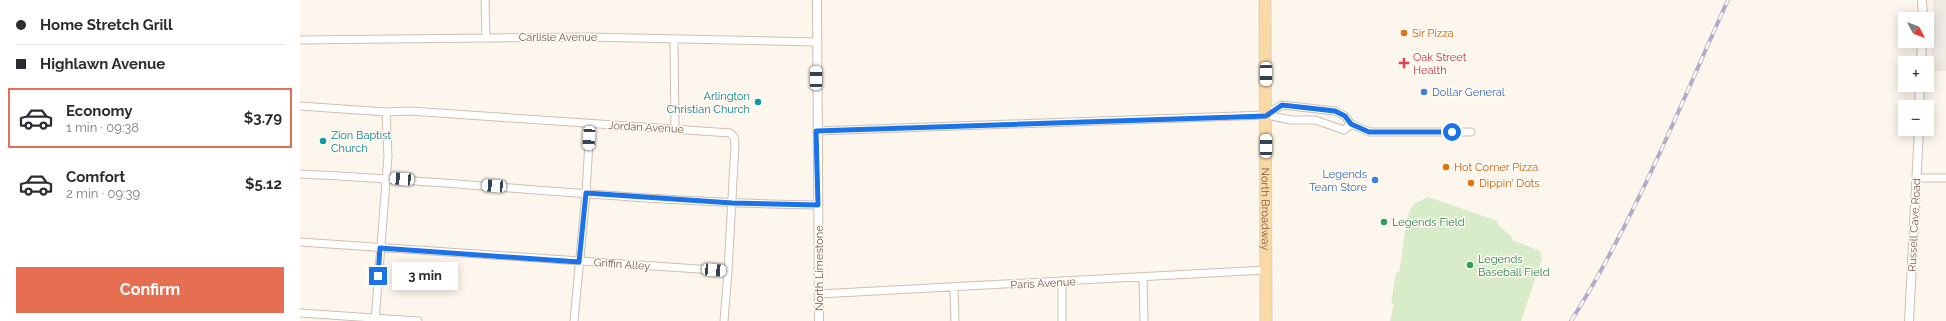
<!DOCTYPE html>
<html lang="en">
<head>
<meta charset="utf-8">
<style>
  body { margin:0; font-family:Raleway,sans-serif; background:#f2f2f3; color:#2b2b33; height:100vh; display:flex; flex-direction:column; font-size:15px; white-space:nowrap }
  * { box-sizing:border-box; margin:0 }
  p { font-size:13px; color:#7c7c81 }
  .icon { flex:none; width:22px; height:22px; fill:none; stroke:currentColor; stroke-width:2; stroke-linecap:round; stroke-linejoin:round }
  .map { position:relative; flex:1; overflow:hidden }
  .drawer { display:flex; flex-direction:column; background:#fff; width:300px }
  .drawer>* { flex:none }
  .banner { display:grid; align-content:center; height:88px; padding:0 16px; background:#fff }
  .needle { width:26px; rotate:131deg }
  .tools { position:absolute; left:1598px; top:12px; display:grid; gap:8px }
  .tools a { display:grid; place-items:center; width:36px; height:36px; border-radius:0px; background:#fff; box-shadow:0 2px 10px #0003; font-size:20px }
  .end { position:absolute; width:18px; height:18px; margin:-9px; border:5px solid #1a73e8; background:#fff; box-shadow:0 0 0 2px #fff }
  .from { border-radius:50% }
  .bubble { position:absolute; height:28px; border-radius:0px; background:#fff; box-shadow:0 2px 10px #0003; font-size:13px; font-weight:700; line-height:28px; text-align:center }
  .car { position:absolute; width:12px; height:24px; margin:-12px -6px; border-radius:5px; box-shadow:0 0 3px 1px #0007; background:linear-gradient(#fff 24%,#345 0 40%,#fff 0 76%,#345 0 86%,#fff 0) }
  .banner b { display:flex; align-items:center; gap:14px; height:38px; font-size:15px }
  .banner b+b { border-top:1px solid #e1e1e2 }
  .banner i { width:10px; height:10px; background:#2b2b33 }
  ul { padding:0; list-style:none }
  li { display:flex; align-items:center; gap:12px; height:60px; margin:0 8px 6px; padding:0 8px; border:2px solid transparent; border-radius:0px }
  li div { flex:1 }
  li b { display:block; font-size:15px }
  li em { font-style:normal; font-weight:700 }
  li.active { border-color:#e76f51 }
  li>.icon { width:36px; height:36px; stroke-width:1.5 }
  .action { display:flex; gap:8px; margin-top:auto; padding:8px 16px }
  .action a { flex:1; height:46px; border-radius:0px; background:#e76f51; color:#fff; font-size:16px; font-weight:700; line-height:46px; text-align:center }
  main { display:flex; flex:1; min-height:0 }
  .map>svg:first-child { display:block }
  .industrial { fill:#efe9e4 }
  .garden { fill:#d8ecc9 }
  .lines { fill:none; stroke-linecap:round; stroke-linejoin:round }
  .minor-casing { stroke:#d1beb0; stroke-width:9 }
  .tertiary-casing { stroke:#d1beb0; stroke-width:10 }
  .primary-casing { stroke:#dad1cd; stroke-width:13 }
  .minor { stroke:#fff; stroke-width:7 }
  .tertiary { stroke:#fff; stroke-width:8 }
  .primary { stroke:#fbd9a5; stroke-width:11 }
  .rail-casing { stroke:#b9a8c9; stroke-width:4 }
  .rail { stroke:#fffaf3; stroke-width:2.5; stroke-dasharray:8; stroke-linecap:butt }
  .route { stroke:#1a73e8; stroke-width:5 }
  .food-dot { fill:#e8710a; stroke:#fffaf3; stroke-width:1.5 }
  .health-dot { fill:#e0444e; stroke:#fffaf3; stroke-width:1.5 }
  .shop-dot { fill:#3f7fe0; stroke:#fffaf3; stroke-width:1.5 }
  .culture-dot { fill:#0f9aa8; stroke:#fffaf3; stroke-width:1.5 }
  .leisure-dot { fill:#2e9e5b; stroke:#fffaf3; stroke-width:1.5 }
  .labels { text-anchor:middle; stroke-width:3; stroke-linejoin:round; paint-order:stroke }
  .food-label { font-size:11px; fill:#c56008; stroke:#fffaf3; text-anchor:start }
  .street-label { font-size:11px; fill:#7a5c4d; stroke:#fffaf3 }
  .health-label { font-size:11px; fill:#be3a42; stroke:#fffaf3; text-anchor:start }
  .shop-label { font-size:11px; fill:#366cbe; stroke:#fffaf3; text-anchor:start }
  .culture-label { font-size:11px; fill:#0d838f; stroke:#fffaf3; text-anchor:end }
  .leisure-label { font-size:11px; fill:#27864d; stroke:#fffaf3; text-anchor:start }
</style>
</head>
<body>
<main>
<section class="drawer">
<div class="banner">
<b><i class="from"></i>Home Stretch Grill</b>
<b><i></i>Highlawn Avenue</b>
</div>
<ul>
<li class="active"><svg class="icon" aria-label="car" viewBox="0 0 24 24"><path d="M5 17H2v-5l4-1 3-4h7l3 4 3 1v5h-3M9 17h6M6 11h13"/><circle cx="7" cy="17" r="2"/><circle cx="17" cy="17" r="2"/></svg><div><b>Economy</b><p>1 min · 09:38</p></div><em>$3.79</em></li>
<li><svg class="icon" aria-label="car" viewBox="0 0 24 24"><path d="M5 17H2v-5l4-1 3-4h7l3 4 3 1v5h-3M9 17h6M6 11h13"/><circle cx="7" cy="17" r="2"/><circle cx="17" cy="17" r="2"/></svg><div><b>Comfort</b><p>2 min · 09:39</p></div><em>$5.12</em></li>
</ul>
<div class="action"><a>Confirm</a></div>
</section>
<div class="map">
<svg width="1646" height="321" viewBox="0 0 1646 321">
  <rect width="100%" height="100%" fill="#fdf6ec"/>
  <path class="industrial" d="M1633,0H1646V71H1631Z"/>
  <path class="garden" d="M1128,197L1198,221L1197,224L1212,237V240L1240,251L1242,259L1221,321H1090L1094,304L1091,303L1096,272L1099,273L1107,218L1113,204Z"/>
  <g class="lines">
    <g class="minor-casing">
      <path id="minor" d="M185,0L186,37
        M374,39L375,129
        M0,40L287,37L516,42
        M0,106L86,112L110,111L430,133L434,137L435,145L428,271L424,321
        M966,115L982,105L1035,111L1045,116L1051,124L1069,132H1171
        M517,131L966,115L991,120H1015L1044,130L1051,124
        M0,174C173,182 345,203 518,205
        M1617,178H1646
        M0,242L428,271
        M843,277L844,321
        M762,281V321
        M654,288L655,321
        M519,294L966,270
        M0,313L118,321
        M75,321L88,156L86,112
        M274,321L286,193L290,124"/>
    </g>
    <g class="tertiary-casing">
      <path id="tertiary" d="M517,0L519,321
        M1622,0L1623,19
        M1621,63L1622,41
        M1619,107L1620,85
        M1609,321L1619,129"/>
    </g>
    <g class="primary-casing">
      <g id="primary">
        <path id="s1" d="M965,0L966,321"/>
      </g>
    </g>
    <use href="#minor" class="minor"/>
    <use href="#tertiary" class="tertiary"/>
    <use href="#primary" class="primary"/>
    <g class="rail-casing">
      <path id="rail" d="M1271,321C1335,220 1379,108 1428,0"/>
    </g>
    <use href="#rail" class="rail"/>
  </g>
  <g class="lines">
    <path class="route" d="M78,276L80,248L279,262L286,193L432,203L518,205L516,131L966,116L982,105L1035,111L1045,116L1051,124L1069,132H1152"/>
  </g>
  <g class="food-dot">
    <circle cx="1104" cy="33" r="4"/>
    <circle cx="1146" cy="167" r="4"/>
    <circle cx="1171" cy="183" r="4"/>
  </g>
  <path class="health-dot" d="M1102 57h4v4h4v4h-4v4h-4v-4h-4v-4h4z"/>
  <g class="shop-dot">
    <circle cx="1124" cy="92" r="4"/>
    <circle cx="1075" cy="180" r="4"/>
  </g>
  <g class="culture-dot">
    <circle cx="458" cy="102" r="4"/>
    <circle cx="23" cy="141" r="4"/>
  </g>
  <g class="leisure-dot">
    <circle cx="1084" cy="222" r="4"/>
    <circle cx="1170" cy="265" r="4"/>
  </g>
  <g class="labels">
    <g class="food-label">
      <text x="1112" y="37">Sir Pizza</text>
      <text x="1154" y="171">Hot Corner Pizza</text>
      <text x="1179" y="187">Dippin' Dots</text>
    </g>
    <g class="street-label">
      <text x="258" y="41">Carlisle Avenue</text>
      <text transform="translate(346 127) rotate(3)" y="4">Jordan Avenue</text>
      <text dy="4" stroke="none"><textPath href="#s1" startOffset="209">North Broadway</textPath></text>
      <text transform="translate(1614 225) rotate(-87)" y="4">Russell Cave Road</text>
      <text transform="translate(322 264) rotate(4)" y="4">Griffin Alley</text>
      <text transform="translate(519 268) rotate(-90)" y="4">North Limestone</text>
      <text transform="translate(743 283) rotate(-3)" y="4">Paris Avenue</text>
    </g>
    <g class="health-label">
      <text x="1113" y="61">Oak Street<tspan x="1113" dy="13">Health</tspan></text>
    </g>
    <g class="shop-label">
      <text x="1132" y="96">Dollar General</text>
      <text x="1067" y="178" text-anchor="end">Legends<tspan x="1067" dy="13">Team Store</tspan></text>
    </g>
    <g class="culture-label">
      <text x="450" y="100">Arlington<tspan x="450" dy="13">Christian Church</tspan></text>
      <text x="31" y="139" text-anchor="start">Zion Baptist<tspan x="31" dy="13">Church</tspan></text>
    </g>
    <g class="leisure-label">
      <text x="1092" y="226">Legends Field</text>
      <text x="1178" y="263">Legends<tspan x="1178" dy="13">Baseball Field</tspan></text>
    </g>
  </g>
</svg>
<div class="tools">
<a><svg class="needle" viewBox="-14 -14 28 28"><path d="M0-13l5 13h-10z" fill="#e53935"/><path d="M0 13l5-13h-10z" fill="#7c7c81"/></svg></a>
<a>+</a>
<a>−</a>
</div>
<i class="end from" style="left:1152px;top:132px"></i>
<i class="end" style="left:78px;top:276px"></i>
<div class="bubble" style="left:92px;top:262px;width:66px">3 min</div>
<i class="car" style="left:966px;top:74px;rotate:180deg"></i>
<i class="car" style="left:516px;top:78px;rotate:0deg"></i>
<i class="car" style="left:289px;top:138px;rotate:183deg"></i>
<i class="car" style="left:966px;top:146px;rotate:0deg"></i>
<i class="car" style="left:102px;top:179px;rotate:274deg"></i>
<i class="car" style="left:194px;top:186px;rotate:274deg"></i>
<i class="car" style="left:414px;top:270px;rotate:94deg"></i>
</div>
</main>
</body>
</html>
